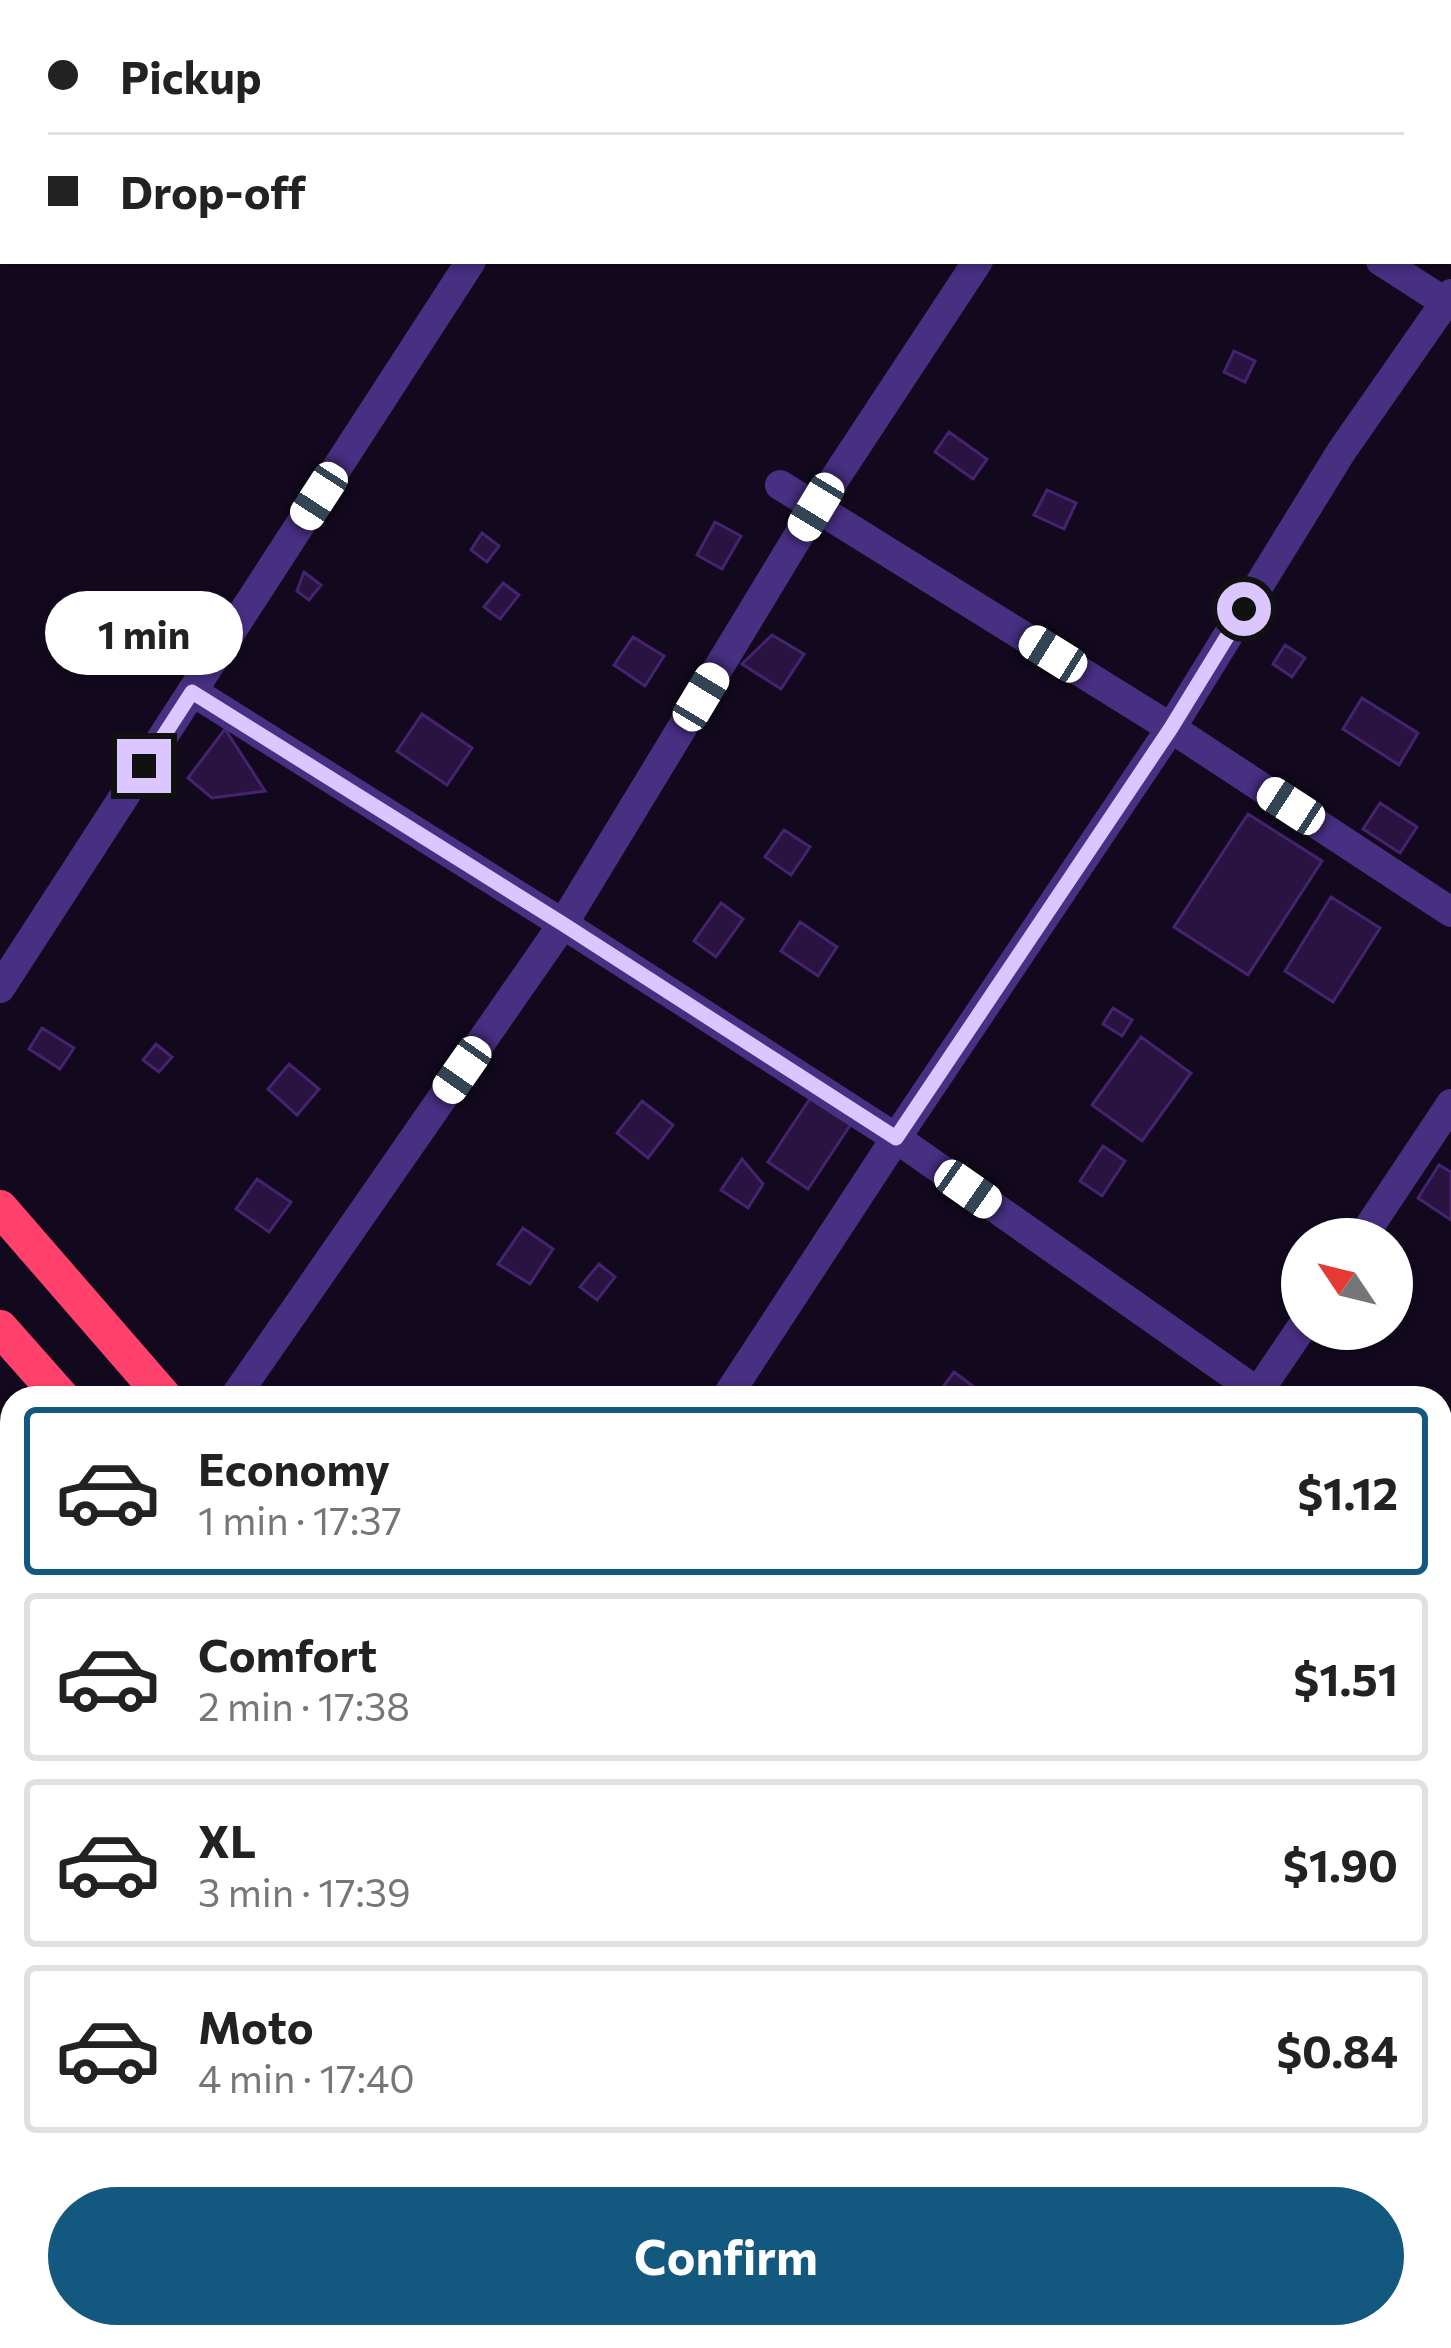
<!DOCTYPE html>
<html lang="en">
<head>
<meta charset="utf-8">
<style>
  body { margin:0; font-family:Commissioner,sans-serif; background:#f6f6f6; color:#222; height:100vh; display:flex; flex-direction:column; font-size:45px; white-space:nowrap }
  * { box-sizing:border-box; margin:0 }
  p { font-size:39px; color:#767676 }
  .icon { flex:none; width:66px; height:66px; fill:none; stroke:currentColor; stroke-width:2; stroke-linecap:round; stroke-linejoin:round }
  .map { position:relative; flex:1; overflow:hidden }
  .drawer { position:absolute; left:0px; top:1386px; width:1452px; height:963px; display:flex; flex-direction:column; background:#fff; border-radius:36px 36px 0 0; box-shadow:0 3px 9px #0004 }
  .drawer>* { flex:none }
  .guide { position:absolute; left:0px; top:0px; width:1452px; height:264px; box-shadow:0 3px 9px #0004; display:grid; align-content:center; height:264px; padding:0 48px; background:#fff }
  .needle { width:78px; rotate:305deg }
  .controls { position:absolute; left:1281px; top:1218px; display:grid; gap:24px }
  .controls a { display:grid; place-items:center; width:132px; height:132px; border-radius:50%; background:#fff; box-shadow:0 3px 9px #0004; font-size:60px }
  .end { position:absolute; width:54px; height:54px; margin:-27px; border:15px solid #dbc6ff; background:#111; box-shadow:0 0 0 6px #111 }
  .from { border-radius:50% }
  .bubble { position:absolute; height:84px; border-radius:42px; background:#fff; box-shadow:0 3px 9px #0004; font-size:39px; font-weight:700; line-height:84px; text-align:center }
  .car { position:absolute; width:36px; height:72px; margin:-36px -18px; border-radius:15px; box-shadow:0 0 9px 3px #0007; background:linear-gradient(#fff 24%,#345 0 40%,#fff 0 76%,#345 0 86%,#fff 0) }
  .guide b { display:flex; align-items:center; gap:42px; height:114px; font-size:45px }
  .guide b+b { border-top:3px solid #e0e0e0 }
  .guide i { width:30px; height:30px; background:#222 }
  ul { padding:21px 0 0; list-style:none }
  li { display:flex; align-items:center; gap:36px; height:168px; margin:0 24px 18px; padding:0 24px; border:6px solid #e0e0e0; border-radius:12px }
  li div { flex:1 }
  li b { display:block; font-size:45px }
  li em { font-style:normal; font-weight:700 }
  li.on { border-color:#13597f }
  li>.icon { width:108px; height:108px; stroke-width:1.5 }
  .button { display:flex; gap:24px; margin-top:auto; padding:24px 48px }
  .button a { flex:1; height:138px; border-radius:72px; background:#13597f; color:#fff; font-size:48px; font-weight:700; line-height:138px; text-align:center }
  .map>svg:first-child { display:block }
  .building { fill:#281341; stroke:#45236f; stroke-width:3 }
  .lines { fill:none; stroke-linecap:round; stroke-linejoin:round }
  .street { stroke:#472f82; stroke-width:30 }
  .secondary { stroke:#8a5dff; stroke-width:30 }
  .highway { stroke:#ff416c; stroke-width:36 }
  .route { stroke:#dbc6ff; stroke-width:15 }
</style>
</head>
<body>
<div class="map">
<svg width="1451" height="2348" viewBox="0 0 1451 2348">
  <rect width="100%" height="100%" fill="#12091e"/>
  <path class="building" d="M1234,351L1255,361L1245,382L1224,372Z
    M949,432L987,459L973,479L935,452Z
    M1047,490L1076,503L1064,529L1034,515Z
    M715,522L741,536L722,569L697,555Z
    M482,533L499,546L487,562L471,550Z
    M304,572L321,585L309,600L297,591Z
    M503,583L519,595L500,619L484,607Z
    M772,635L804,654L781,689L742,664Z
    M633,637L664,656L645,686L614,665Z
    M1285,645L1305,658L1292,677L1273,664Z
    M1362,698L1418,733L1399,765L1343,729Z
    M422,714L472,748L447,785L397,751Z
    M225,729L265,791L212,798L188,778Z
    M1380,803L1417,827L1400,853L1363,829Z
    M1248,814L1322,861L1248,975L1174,927Z
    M784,830L810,847L791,875L765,857Z
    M1331,897L1380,928L1333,1002L1285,971Z
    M721,903L743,919L716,957L694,941Z
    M800,922L837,947L818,976L781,951Z
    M1113,1008L1132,1020L1122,1036L1103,1024Z
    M42,1028L74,1048L60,1069L29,1049Z
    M1141,1037L1191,1073L1142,1141L1092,1105Z
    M156,1044L172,1057L159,1072L143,1060Z
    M289,1064L319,1089L297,1115L268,1089Z
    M811,1097L851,1124L808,1189L768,1162Z
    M642,1101L673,1125L648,1158L617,1133Z
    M1103,1146L1125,1161L1102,1196L1080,1181Z
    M742,1159L763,1184L748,1208L721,1190Z
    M1439,1165L1451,1172V1220L1418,1198Z
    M257,1179L291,1202L269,1232L236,1209Z
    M523,1228L553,1249L530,1284L498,1264Z
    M599,1264L615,1277L597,1300L580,1287Z
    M954,1372L981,1392L977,1398H950L940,1391Z"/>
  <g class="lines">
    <path class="street" d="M968,0L972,3
      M638,3L640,0
      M1148,3L1150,0
      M1381,261L1451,306
      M780,485L1171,728L1451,912
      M192,691L563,924L896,1138L1266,1398
      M0,988L471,261
      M1361,1239L1451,1104
      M234,1398L563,924L816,507L978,261
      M726,1398L896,1138L1171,728L1341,452L1451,294
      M1254,1398L1302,1327
      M1440,1508L1451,1515
      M1440,2106L1451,2113"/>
    <path class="secondary" d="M1440,1875L1451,1860
      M1100,2348L1108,2337"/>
    <path class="highway" d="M0,1208L165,1398
      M0,1328L62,1398
      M860,2337L869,2348
      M957,2337L967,2348"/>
  </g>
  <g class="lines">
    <path class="route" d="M144,766L192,692L563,924L896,1138L1171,728L1244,609"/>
  </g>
</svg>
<div class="controls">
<a><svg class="needle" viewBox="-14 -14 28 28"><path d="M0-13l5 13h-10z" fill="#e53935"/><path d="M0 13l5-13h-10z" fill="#767676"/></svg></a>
</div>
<i class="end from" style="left:1244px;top:609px"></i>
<i class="end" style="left:144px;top:766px"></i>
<div class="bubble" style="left:45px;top:591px;width:198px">1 min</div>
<i class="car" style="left:319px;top:496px;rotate:213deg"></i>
<i class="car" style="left:816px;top:507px;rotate:211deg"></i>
<i class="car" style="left:1053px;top:654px;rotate:302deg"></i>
<i class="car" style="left:701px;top:697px;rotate:31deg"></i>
<i class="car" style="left:1291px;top:806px;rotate:303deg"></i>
<i class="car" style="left:462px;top:1070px;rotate:215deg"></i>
<i class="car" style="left:968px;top:1189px;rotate:125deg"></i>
<div class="guide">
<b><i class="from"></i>Pickup</b>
<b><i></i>Drop-off</b>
</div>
<section class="drawer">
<ul>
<li class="on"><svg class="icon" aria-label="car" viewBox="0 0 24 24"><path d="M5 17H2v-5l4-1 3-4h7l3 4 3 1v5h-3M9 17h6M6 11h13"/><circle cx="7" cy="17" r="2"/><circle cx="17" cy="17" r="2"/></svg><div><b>Economy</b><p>1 min · 17:37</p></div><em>$1.12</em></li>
<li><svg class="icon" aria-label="car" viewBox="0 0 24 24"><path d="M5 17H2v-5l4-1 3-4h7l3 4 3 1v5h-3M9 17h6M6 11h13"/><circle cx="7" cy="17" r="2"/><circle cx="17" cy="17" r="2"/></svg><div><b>Comfort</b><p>2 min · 17:38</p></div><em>$1.51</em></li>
<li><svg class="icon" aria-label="car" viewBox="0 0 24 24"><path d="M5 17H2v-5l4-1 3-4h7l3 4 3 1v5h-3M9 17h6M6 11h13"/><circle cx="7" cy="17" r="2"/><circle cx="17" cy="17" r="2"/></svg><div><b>XL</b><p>3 min · 17:39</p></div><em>$1.90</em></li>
<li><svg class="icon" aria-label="car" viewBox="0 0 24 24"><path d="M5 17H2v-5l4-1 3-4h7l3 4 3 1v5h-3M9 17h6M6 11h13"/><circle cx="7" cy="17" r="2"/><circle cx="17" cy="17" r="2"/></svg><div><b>Moto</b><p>4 min · 17:40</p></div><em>$0.84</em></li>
</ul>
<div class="button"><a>Confirm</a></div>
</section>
</div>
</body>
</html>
